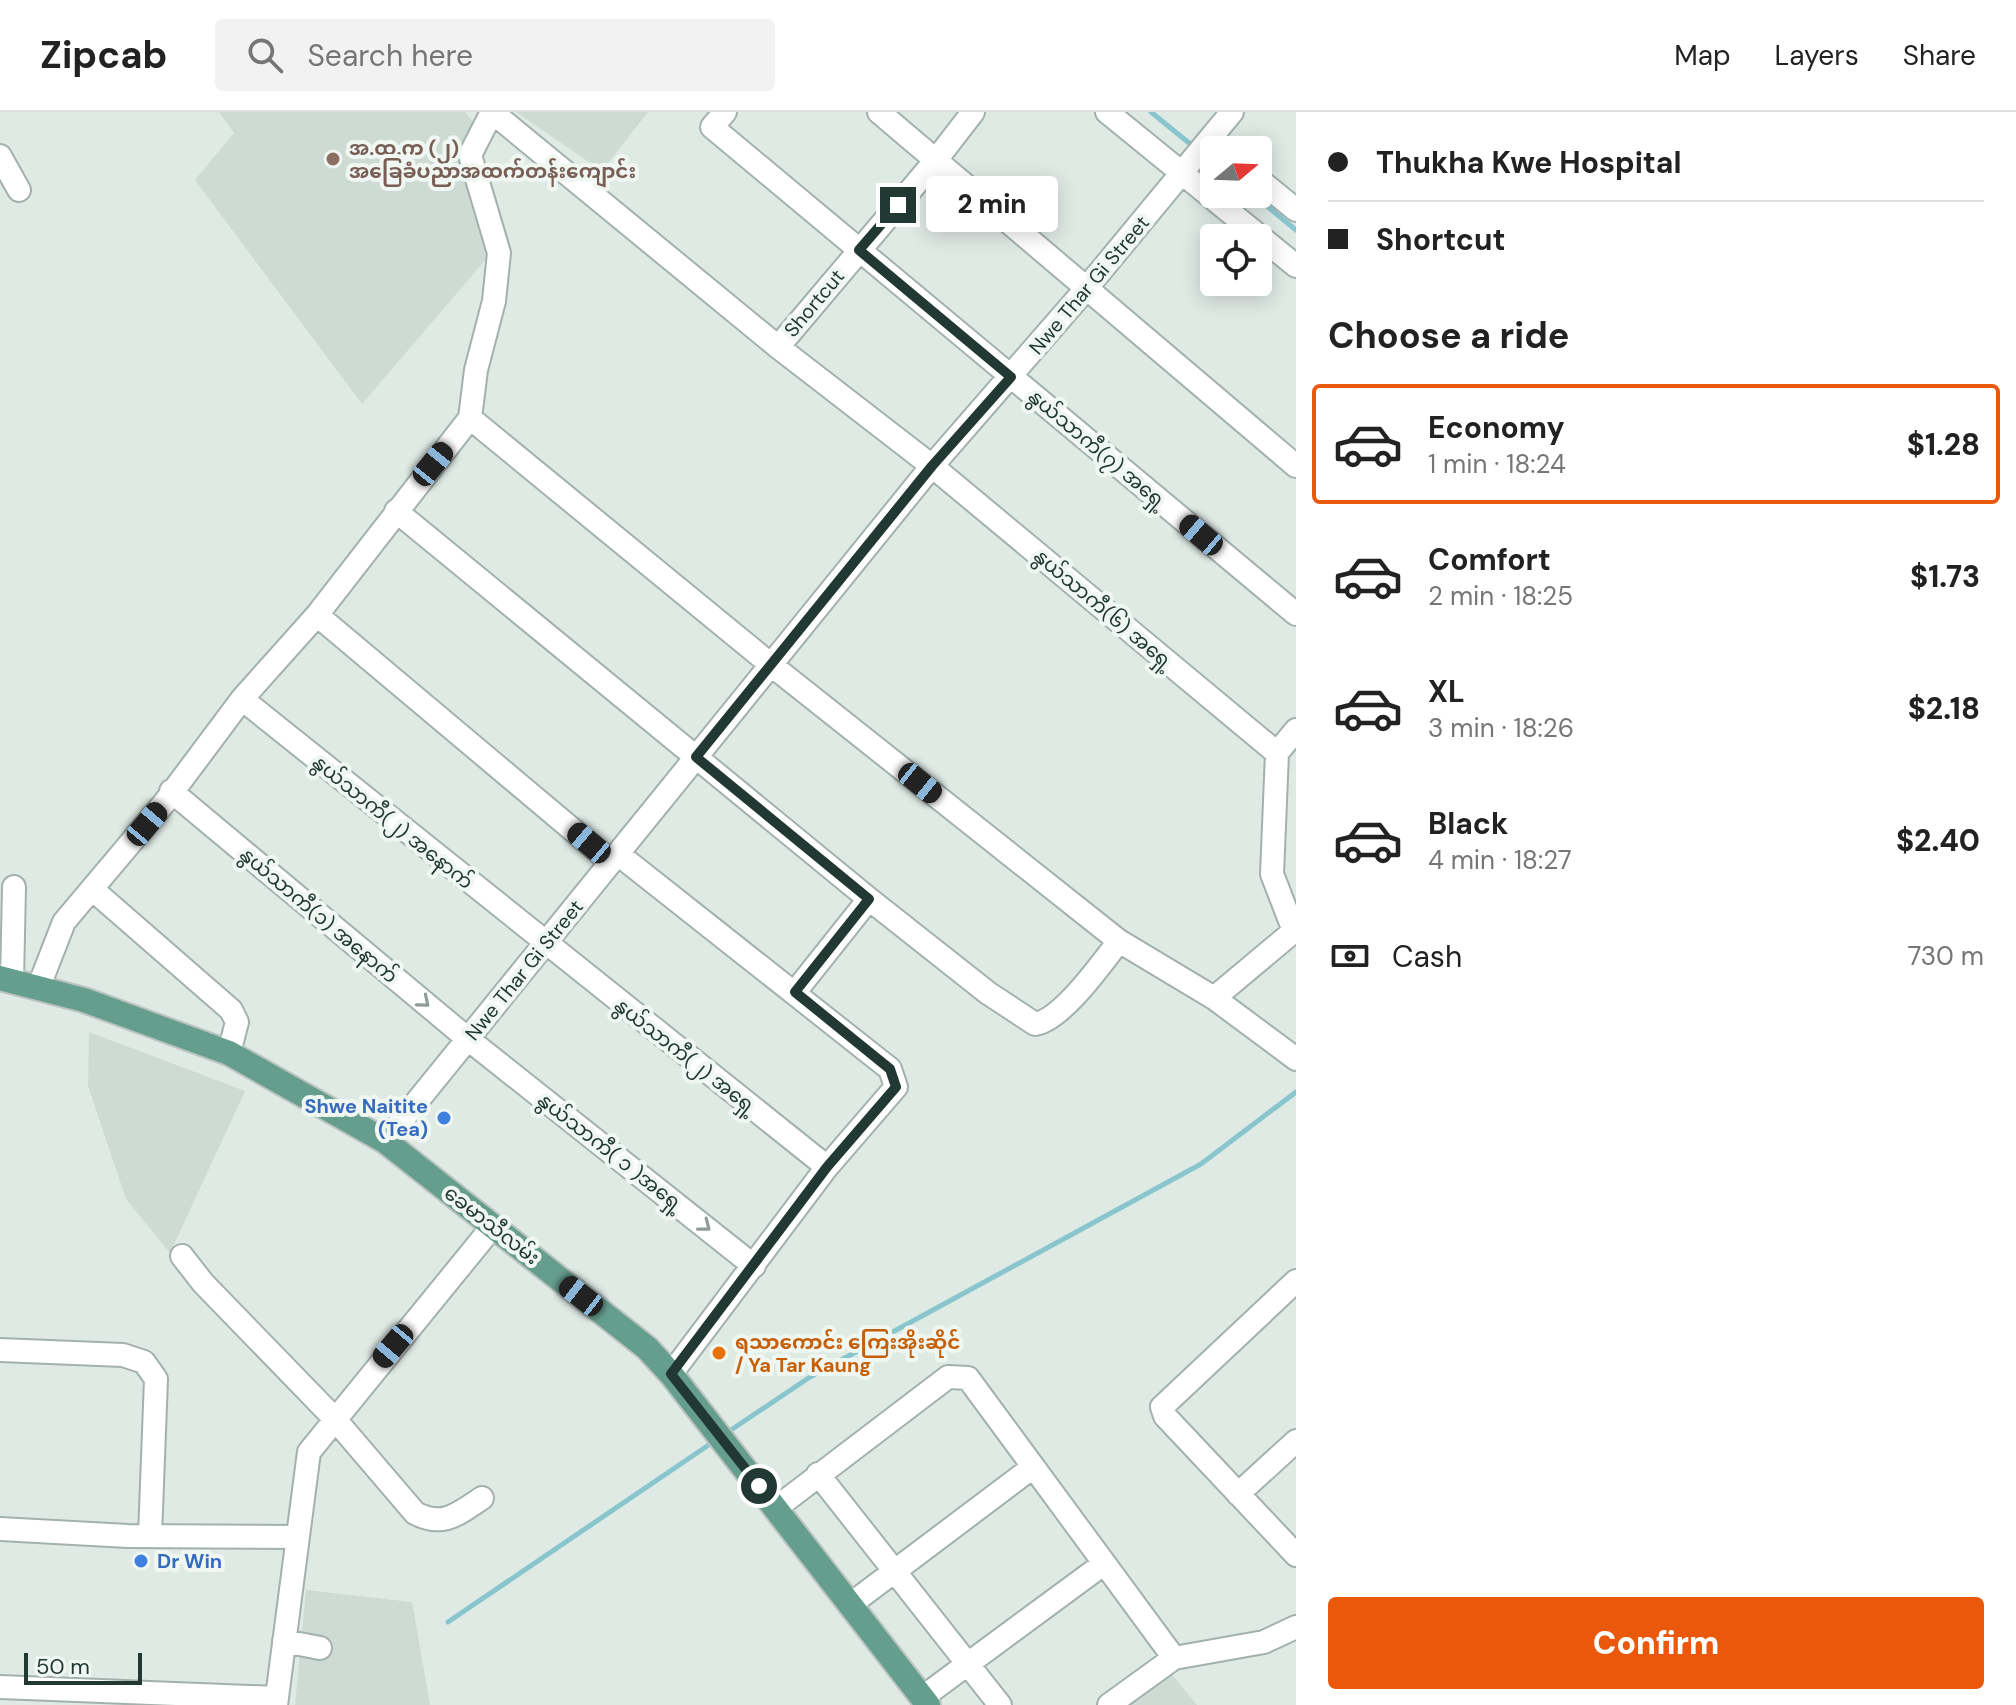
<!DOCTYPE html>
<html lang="en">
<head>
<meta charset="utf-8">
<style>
  body { margin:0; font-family:"DM Sans","Noto Sans Myanmar",sans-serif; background:#f2f2f2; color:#222; height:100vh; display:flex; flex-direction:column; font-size:30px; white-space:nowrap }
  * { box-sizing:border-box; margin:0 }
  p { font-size:26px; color:#767676 }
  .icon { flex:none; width:44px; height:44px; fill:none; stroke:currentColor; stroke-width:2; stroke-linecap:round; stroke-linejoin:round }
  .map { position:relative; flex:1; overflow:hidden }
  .sheet { display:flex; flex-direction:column; background:#fff; width:720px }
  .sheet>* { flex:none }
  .banner { display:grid; align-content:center; height:176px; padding:0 32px; background:#fff }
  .needle { width:52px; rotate:71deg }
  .fabs { position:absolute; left:1200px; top:24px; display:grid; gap:16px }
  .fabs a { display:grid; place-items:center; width:72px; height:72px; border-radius:8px; background:#fff; box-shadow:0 4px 20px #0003; font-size:40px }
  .scale { position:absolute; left:24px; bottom:20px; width:118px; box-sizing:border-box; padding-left:8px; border:4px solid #213932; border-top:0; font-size:22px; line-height:28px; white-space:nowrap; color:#213932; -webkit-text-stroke:6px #f0f7f3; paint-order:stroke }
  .end { position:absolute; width:36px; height:36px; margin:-18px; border:10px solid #213932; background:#fff; box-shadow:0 0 0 4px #fff }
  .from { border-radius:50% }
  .bubble { position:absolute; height:56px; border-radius:8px; background:#fff; box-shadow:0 4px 20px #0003; font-size:26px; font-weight:800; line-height:56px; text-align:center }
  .car { position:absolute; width:24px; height:48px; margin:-24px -12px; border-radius:10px; box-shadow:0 0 6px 2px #0007; background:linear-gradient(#222 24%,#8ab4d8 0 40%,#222 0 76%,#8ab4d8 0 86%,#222 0) }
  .banner b { display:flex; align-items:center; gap:28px; height:76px; font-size:30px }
  .banner b+b { border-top:2px solid #e0e0e0 }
  .banner i { width:20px; height:20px; background:#222 }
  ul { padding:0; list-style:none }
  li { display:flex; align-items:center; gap:24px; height:120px; margin:0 16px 12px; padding:0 16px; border:4px solid transparent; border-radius:8px }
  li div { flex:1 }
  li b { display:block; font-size:30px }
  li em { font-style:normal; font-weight:800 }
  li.selected { border-color:#ea580c }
  li>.icon { width:72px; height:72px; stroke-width:1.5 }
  h2 { padding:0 32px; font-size:36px; line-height:96px }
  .pay { display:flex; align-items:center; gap:20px; height:88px; padding:0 32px; font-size:30px }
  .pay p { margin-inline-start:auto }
  .primary-button { display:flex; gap:16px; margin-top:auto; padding:16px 32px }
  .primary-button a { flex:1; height:92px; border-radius:8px; background:#ea580c; color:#fff; font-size:32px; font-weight:800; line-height:92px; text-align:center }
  header { display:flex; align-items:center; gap:48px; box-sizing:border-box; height:112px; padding:0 40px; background:#fff; border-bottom:2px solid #e0e0e0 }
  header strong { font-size:38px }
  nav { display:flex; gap:44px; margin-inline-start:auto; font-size:28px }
  .search { width:560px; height:72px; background:#f2f2f2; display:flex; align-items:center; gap:20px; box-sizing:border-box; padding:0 28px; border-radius:8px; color:#767676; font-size:30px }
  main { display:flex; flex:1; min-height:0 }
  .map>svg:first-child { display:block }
  .built { fill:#cedad4 }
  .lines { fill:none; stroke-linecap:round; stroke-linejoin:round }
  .stream { stroke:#89c5cd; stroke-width:5 }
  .minor-casing { stroke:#a3b1ac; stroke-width:26 }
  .major-casing { stroke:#bcc4c2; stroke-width:28 }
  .minor { stroke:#fff; stroke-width:22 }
  .major { stroke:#669e8e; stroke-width:24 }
  .oneway { stroke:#909c98 }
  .route { stroke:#213932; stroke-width:10 }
  .education-dot { fill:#8d6e63; stroke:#f0f7f3; stroke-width:3 }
  .shop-dot { fill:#3f7fe0; stroke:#f0f7f3; stroke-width:3 }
  .food-dot { fill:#e8710a; stroke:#f0f7f3; stroke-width:3 }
  .labels { text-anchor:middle; stroke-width:8; stroke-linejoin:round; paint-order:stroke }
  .education-label { font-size:20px; font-weight:bold; fill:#785e54; stroke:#f0f7f3; text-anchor:start }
  .street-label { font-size:20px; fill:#213932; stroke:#f0f7f3 }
  .shop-label { font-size:20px; font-weight:bold; fill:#366cbe; stroke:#f0f7f3; text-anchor:end }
  .food-label { font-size:20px; font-weight:bold; fill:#c56008; stroke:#f0f7f3; text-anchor:start }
</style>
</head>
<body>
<header>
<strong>Zipcab</strong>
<div class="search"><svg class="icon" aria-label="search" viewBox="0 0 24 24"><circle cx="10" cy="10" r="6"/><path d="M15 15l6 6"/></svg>Search here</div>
<nav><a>Map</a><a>Layers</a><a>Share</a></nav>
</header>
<main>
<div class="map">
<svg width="1296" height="1593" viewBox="0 0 1296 1593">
  <rect width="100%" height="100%" fill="#e0eae5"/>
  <path class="built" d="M219,0H465L481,19L458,40L487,146L362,292L195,68L234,21Z
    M516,0H648L602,59Z
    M89,920L245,979L170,1141L126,1087L88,974Z
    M306,1478L412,1490L430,1593H295Z
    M1170,1560L1197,1593H1126Z"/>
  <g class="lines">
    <path class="stream" d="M1151,0L1194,35
      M1205,44L1214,51
      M1252,82L1296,118
      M731,1318L810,1265L1201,1052L1296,980
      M448,1510L713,1330"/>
    <g class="minor-casing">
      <path id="minor" d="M492,0L778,235L932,354L1277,641
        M725,0L712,15L1296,502
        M879,0L1296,354
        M1107,0L1296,154
        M0,44L19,78
        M1258,67L1296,98
        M778,235L936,48L973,0
        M470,306L770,552L1119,829L1214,886L1296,947
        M396,399L869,787L988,881L1035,912C1062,908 1102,851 1119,829
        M317,503L611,750
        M242,587L827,1055
        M171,679L468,927L754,1154
        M618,742L890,957L896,975L827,1055L671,1262
        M92,777L231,898L237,910L229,941
        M12,869L14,775
        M39,874L64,810L165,690L242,587L317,503L470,306L476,258L494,189L499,141L470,43L492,0
        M795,880L869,787
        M1214,886L1294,819L1272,762L1277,641L1296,618
        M385,1029L932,354L1085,178L1232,0
        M182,1144L203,1171L333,1305L415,1401C443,1416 458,1402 482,1386
        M1296,1169L1162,1295L1165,1304L1296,1443
        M0,1238L123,1243L144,1250L156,1267L150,1424
        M818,1362L1000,1593
        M1238,1382L1296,1329
        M776,1396L948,1265L968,1266L1174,1546
        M0,1417L128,1424L297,1425
        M851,1492L1033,1355
        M284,1529L320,1536
        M0,1575L277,1586
        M923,1585L1102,1453
        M276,1593L309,1340L493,1114
        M1109,1593L1174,1546L1264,1530L1296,1515"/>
    </g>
    <g class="major-casing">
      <path id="major" d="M0,866L84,888L229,941L385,1029L647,1236L671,1262L928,1593"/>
    </g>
    <use href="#minor" class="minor"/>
    <use href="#major" class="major"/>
  </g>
  <defs><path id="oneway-chevron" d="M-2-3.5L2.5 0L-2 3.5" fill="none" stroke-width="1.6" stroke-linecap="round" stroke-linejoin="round" transform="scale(2)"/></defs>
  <g class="oneway">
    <use href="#oneway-chevron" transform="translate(424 890) rotate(40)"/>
    <use href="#oneway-chevron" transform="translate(705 1114) rotate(38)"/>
  </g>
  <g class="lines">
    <path class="route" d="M759,1374L671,1262L827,1055L896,975L890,957L795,880L869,787L696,645L932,354L1011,265L859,138L898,93"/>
  </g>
  <circle class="education-dot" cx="333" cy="47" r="8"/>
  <g class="shop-dot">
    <circle cx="444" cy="1006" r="8"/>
    <circle cx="141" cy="1449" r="8"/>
  </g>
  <circle class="food-dot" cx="719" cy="1241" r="8"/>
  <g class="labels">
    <g class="education-label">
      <text x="349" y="43">အ.ထ.က (၂)<tspan x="349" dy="23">အခြေခံပညာအထက်တန်းကျောင်း</tspan></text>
    </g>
    <g class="street-label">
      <text transform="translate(1089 173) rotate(-50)" y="7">Nwe Thar Gi Street</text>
      <text transform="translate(814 191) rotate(-50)" y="7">Shortcut</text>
      <text transform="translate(1098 337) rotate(40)" y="7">နွယ်သာကီ(၇) အရှေ့</text>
      <text transform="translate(1104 497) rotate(40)" y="7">နွယ်သာကီ(၆) အရှေ့</text>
      <text transform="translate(393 710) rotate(39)" y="7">နွယ်သာကီ(၂) အနောက်</text>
      <text transform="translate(319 803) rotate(40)" y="7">နွယ်သာကီ(၁) အနောက်</text>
      <text transform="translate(524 858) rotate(-51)" y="7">Nwe Thar Gi Street</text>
      <text transform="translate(686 944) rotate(38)" y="7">နွယ်သာကီ(၂) အရှေ့</text>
      <text transform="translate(611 1040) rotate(38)" y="7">နွယ်သာကီ( ၁ )အရှေ့</text>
      <text transform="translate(492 1113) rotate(38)" y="7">ခေမာသီလမ်း</text>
    </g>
    <g class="shop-label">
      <text x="428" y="1001">Shwe Naitite<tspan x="428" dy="23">(Tea)</tspan></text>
      <text x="157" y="1456" text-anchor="start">Dr Win</text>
    </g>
    <g class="food-label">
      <text x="735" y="1237">ရသာကောင်း ကြေးအိုးဆိုင်<tspan x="735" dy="23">/ Ya Tar Kaung</tspan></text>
    </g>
  </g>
</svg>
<div class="fabs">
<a><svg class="needle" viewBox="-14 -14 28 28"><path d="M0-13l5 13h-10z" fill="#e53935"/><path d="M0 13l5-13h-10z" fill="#767676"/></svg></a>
<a><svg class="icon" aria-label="locate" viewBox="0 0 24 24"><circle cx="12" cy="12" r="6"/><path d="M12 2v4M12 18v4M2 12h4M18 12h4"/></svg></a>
</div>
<div class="scale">50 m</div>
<i class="end from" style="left:759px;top:1374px"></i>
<i class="end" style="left:898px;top:93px"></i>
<div class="bubble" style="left:926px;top:64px;width:132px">2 min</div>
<i class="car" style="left:433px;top:352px;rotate:39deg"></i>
<i class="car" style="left:1201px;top:423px;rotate:310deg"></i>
<i class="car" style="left:920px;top:671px;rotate:129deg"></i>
<i class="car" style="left:147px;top:712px;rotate:40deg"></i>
<i class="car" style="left:589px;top:731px;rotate:310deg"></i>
<i class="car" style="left:581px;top:1184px;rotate:308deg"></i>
<i class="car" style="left:393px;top:1234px;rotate:220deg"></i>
</div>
<section class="sheet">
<div class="banner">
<b><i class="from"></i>Thukha Kwe Hospital</b>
<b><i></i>Shortcut</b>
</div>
<h2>Choose a ride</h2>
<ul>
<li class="selected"><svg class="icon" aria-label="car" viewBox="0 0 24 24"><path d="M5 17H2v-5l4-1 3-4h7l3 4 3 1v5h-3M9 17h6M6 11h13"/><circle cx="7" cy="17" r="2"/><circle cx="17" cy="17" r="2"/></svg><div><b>Economy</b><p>1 min · 18:24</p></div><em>$1.28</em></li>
<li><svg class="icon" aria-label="car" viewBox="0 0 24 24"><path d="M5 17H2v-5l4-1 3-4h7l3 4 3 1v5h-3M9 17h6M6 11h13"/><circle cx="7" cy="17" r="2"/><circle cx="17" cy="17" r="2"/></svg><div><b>Comfort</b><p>2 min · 18:25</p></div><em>$1.73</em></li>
<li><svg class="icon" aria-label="car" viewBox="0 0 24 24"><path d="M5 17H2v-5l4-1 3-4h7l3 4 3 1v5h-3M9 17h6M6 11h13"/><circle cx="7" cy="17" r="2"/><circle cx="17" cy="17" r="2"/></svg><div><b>XL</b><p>3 min · 18:26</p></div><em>$2.18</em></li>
<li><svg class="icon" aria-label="car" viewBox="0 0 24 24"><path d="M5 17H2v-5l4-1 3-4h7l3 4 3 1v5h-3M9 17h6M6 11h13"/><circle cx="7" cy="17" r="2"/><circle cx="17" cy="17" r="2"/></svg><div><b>Black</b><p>4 min · 18:27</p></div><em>$2.40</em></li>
</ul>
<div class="pay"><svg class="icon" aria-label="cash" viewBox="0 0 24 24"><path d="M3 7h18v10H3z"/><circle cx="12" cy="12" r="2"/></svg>Cash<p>730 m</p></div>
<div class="primary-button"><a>Confirm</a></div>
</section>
</main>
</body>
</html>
